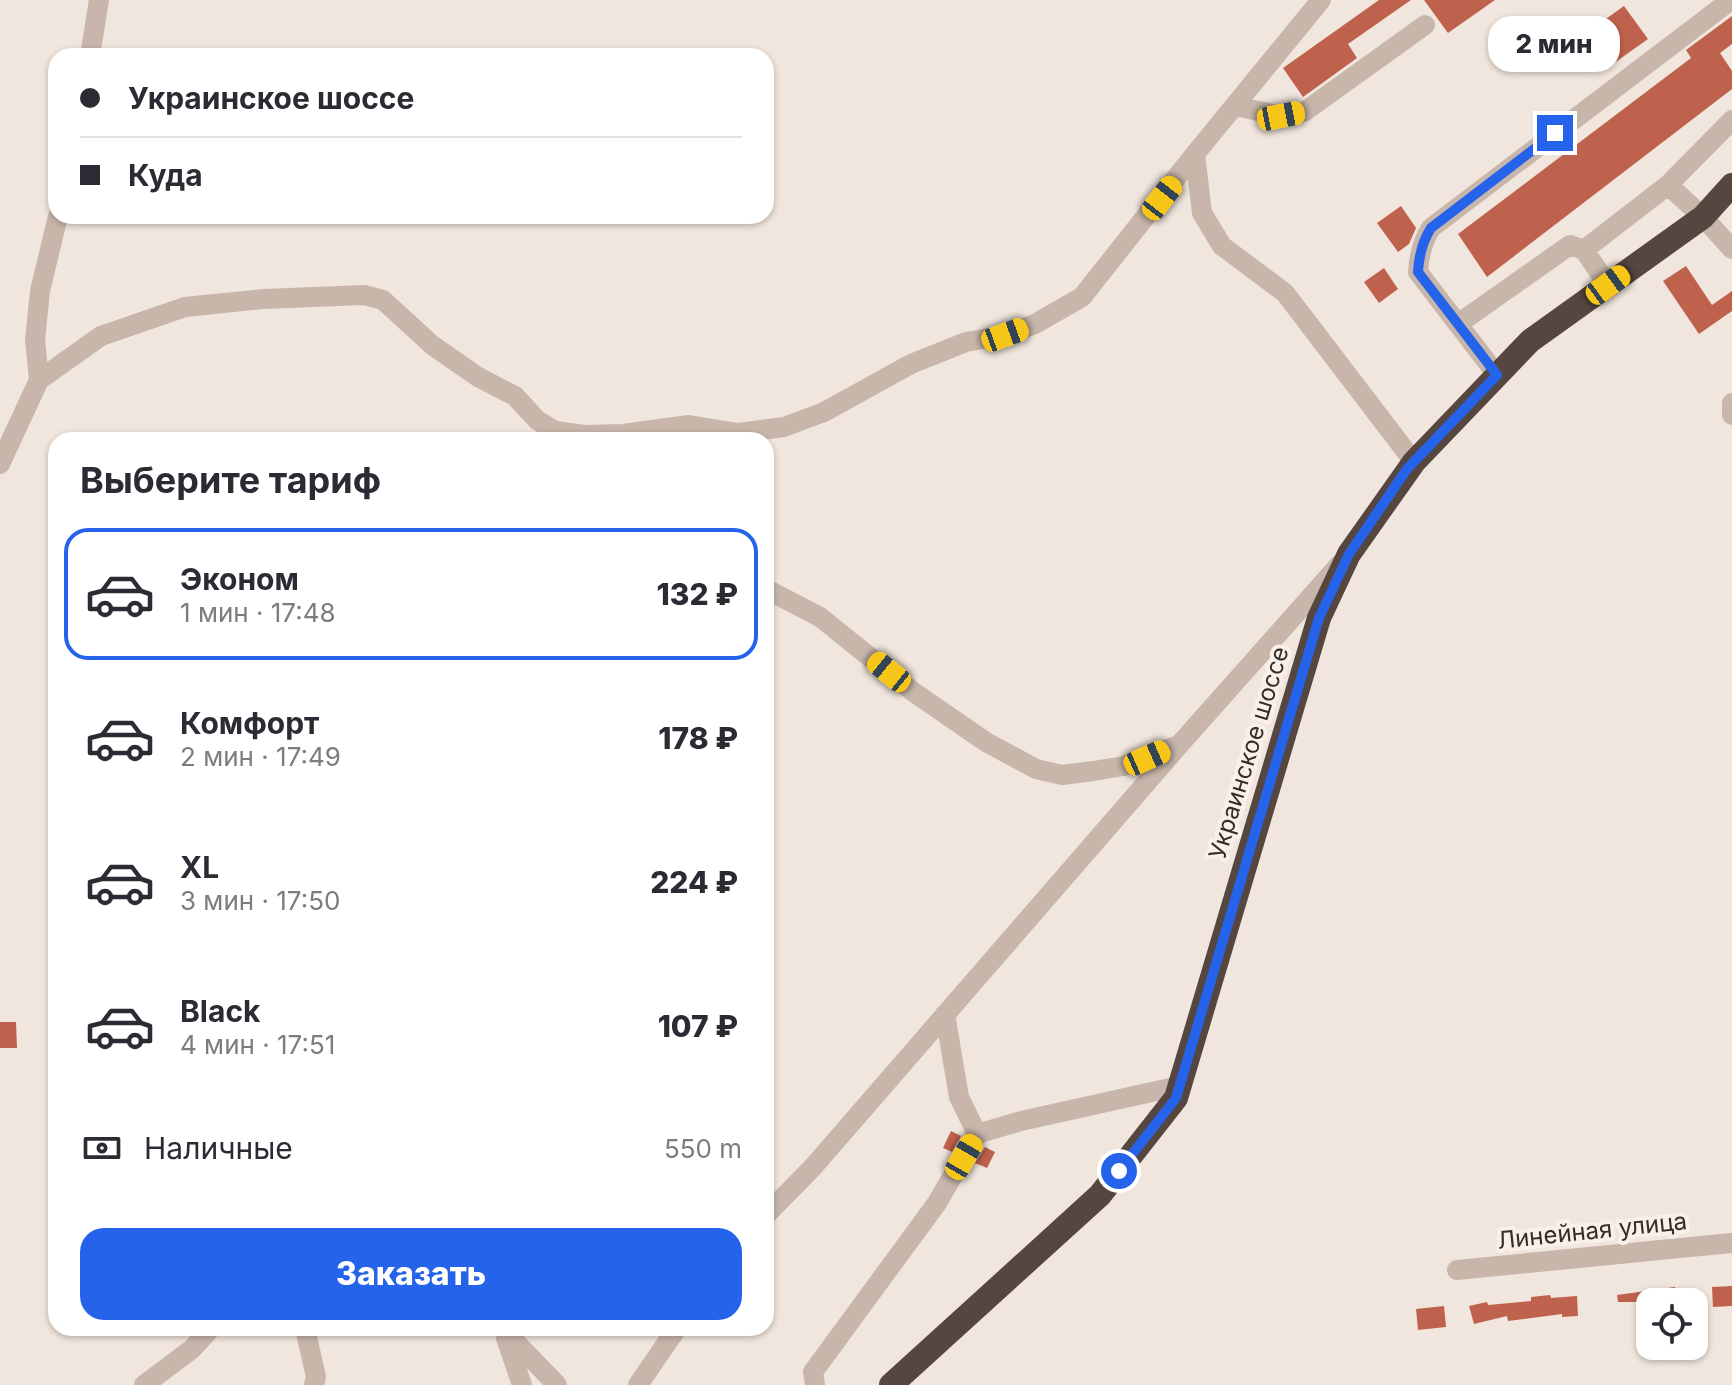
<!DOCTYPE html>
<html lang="ru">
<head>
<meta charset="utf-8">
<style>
  body { margin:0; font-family:Inter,sans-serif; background:#f7f7f7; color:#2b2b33; height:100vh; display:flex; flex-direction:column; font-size:30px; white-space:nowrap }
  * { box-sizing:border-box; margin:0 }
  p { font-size:26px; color:#7c7c81 }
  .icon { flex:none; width:44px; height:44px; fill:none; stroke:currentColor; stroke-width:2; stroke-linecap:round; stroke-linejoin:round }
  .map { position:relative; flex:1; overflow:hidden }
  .side { position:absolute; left:48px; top:432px; width:726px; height:904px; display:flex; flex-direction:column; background:#fff; border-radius:24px; box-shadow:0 2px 6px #0004 }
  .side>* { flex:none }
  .banner { position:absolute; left:48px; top:48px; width:726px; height:176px; border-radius:24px; box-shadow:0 2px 6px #0004; display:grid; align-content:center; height:176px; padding:0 32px; background:#fff }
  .tools { position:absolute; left:1636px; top:1288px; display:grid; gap:16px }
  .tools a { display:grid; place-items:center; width:72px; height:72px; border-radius:16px; background:#fff; box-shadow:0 2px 6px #0004; font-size:40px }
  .end { position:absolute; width:36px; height:36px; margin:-18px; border:10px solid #2563eb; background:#fff; box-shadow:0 0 0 4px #fff }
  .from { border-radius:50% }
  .bubble { position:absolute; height:56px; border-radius:24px; background:#fff; box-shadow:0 2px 6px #0004; font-size:26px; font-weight:800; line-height:56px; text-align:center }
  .car { position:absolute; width:24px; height:48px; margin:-24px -12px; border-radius:10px; box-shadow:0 0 6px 2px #0007; background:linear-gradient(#f5c518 24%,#345 0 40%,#f5c518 0 76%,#345 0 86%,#f5c518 0) }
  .banner b { display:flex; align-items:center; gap:28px; height:76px; font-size:30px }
  .banner b+b { border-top:2px solid #e1e1e2 }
  .banner i { width:20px; height:20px; background:#2b2b33 }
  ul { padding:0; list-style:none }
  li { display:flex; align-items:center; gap:24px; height:132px; margin:0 16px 12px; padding:0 16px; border:4px solid transparent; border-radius:24px }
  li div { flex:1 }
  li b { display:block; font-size:30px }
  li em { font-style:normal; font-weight:800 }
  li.selected { border-color:#2563eb }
  li>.icon { width:72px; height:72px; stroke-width:1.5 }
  h2 { padding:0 32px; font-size:36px; line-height:96px }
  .pay { display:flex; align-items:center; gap:20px; height:88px; padding:0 32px; font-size:30px }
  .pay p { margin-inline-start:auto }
  .primary-button { display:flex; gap:16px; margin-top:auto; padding:16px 32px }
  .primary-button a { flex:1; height:92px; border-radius:24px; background:#2563eb; color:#fff; font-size:32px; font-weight:800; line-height:92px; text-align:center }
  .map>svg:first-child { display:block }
  .building { fill:#bf624d }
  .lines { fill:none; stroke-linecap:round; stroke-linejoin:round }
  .minor { stroke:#c8b6aa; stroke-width:20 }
  .highway { stroke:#564640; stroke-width:24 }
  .route { stroke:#2563eb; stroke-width:10 }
  .labels { text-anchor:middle; stroke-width:8; stroke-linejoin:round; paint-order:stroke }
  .street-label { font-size:24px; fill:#362c29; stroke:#f9f1e9 }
</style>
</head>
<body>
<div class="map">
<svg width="1732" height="1385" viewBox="0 0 1732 1385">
  <rect width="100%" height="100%" fill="#f1e6dd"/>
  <path class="building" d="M1379,0H1411L1348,44L1357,58L1303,97L1283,68Z
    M1424,0H1495L1448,33Z
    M1624,6L1648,39L1603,71L1579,38Z
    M1732,16V44L1720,53L1732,71V89L1487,277L1458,234L1691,58L1686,50Z
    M1401,206L1416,228L1409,244L1398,252L1377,223Z
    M1686,266L1712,305L1732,291V311L1699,334L1663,281Z
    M1384,268L1398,289L1379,303L1364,282Z
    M0,1022H16L17,1048H0Z
    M951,1131L961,1136L952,1152L943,1148Z
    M985,1147L995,1152L987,1168L975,1163Z
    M1732,1286V1306L1713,1307L1712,1287Z
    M1675,1287L1677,1302H1618L1617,1295Z
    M1550,1295L1551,1298L1577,1296L1578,1316L1562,1317V1314L1508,1321L1507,1316L1474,1324L1469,1306L1487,1302L1488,1305L1531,1301V1297Z
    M1444,1306L1446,1327L1418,1330L1416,1309Z"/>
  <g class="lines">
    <path class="minor" d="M1321,0L1195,154L1202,213L1222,246L1285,293L1414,462
      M90,56L99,0
      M1235,106L1281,116L1304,112L1425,25
      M1668,185L1703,217L1732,249
      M1584,250L1668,185L1732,120
      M1458,324L1570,245L1584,250L1608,285
      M1497,375L1418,272C1419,255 1422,242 1431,228L1731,0
      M39,380L101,336L185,307L264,299L364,295L383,300L432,345L478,377L515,396L537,420L555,431L584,435L623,434L689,425L738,433L735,440
      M1732,403V415
      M738,433L784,427L824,412L911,364L966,342L1005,335L1035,324L1082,297L1195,154
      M0,464L39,380L35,340L40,291L58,216
      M766,589L820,617L912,691L986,742L1036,769L1062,775L1093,771L1124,766L1173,747
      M945,1014L959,1097L977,1134
      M766,1215L813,1167L1180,744L1340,564
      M1457,1270L1732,1243
      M305,1328L316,1377L314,1385
      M502,1328L557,1385
      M506,1338L522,1385
      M144,1385L192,1349L211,1328
      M638,1385L677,1328
      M815,1385L813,1372L937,1203L977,1134L1021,1121L1179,1086"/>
    <path class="highway" d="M891,1385L1100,1195L1176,1098L1319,618L1349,554L1414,462L1530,341L1703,217L1732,185"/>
  </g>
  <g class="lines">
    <path class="route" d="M1119,1171L1176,1098L1319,618L1349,554L1407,469L1497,375L1418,272C1419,255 1422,242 1431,228L1555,133"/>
  </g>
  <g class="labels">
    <g class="street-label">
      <text transform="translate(1249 753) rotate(-73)" y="8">Украинское шоссе</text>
      <text transform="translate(1592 1231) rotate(-6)" y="8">Линейная улица</text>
    </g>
  </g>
</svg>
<div class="tools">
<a><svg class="icon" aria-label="locate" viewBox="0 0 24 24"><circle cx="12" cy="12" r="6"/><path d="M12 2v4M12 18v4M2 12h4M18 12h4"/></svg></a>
</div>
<i class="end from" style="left:1119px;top:1171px"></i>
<i class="end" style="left:1555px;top:133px"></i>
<div class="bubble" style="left:1488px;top:16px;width:132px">2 мин</div>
<i class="car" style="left:1281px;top:116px;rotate:79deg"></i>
<i class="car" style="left:1162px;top:198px;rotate:38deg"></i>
<i class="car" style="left:1608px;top:285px;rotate:54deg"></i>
<i class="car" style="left:1005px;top:335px;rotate:70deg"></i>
<i class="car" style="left:889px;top:672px;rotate:309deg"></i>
<i class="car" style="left:1147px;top:758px;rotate:66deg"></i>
<i class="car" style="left:964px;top:1157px;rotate:30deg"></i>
<div class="banner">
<b><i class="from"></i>Украинское шоссе</b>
<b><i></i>Куда</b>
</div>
<section class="side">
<h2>Выберите тариф</h2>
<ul>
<li class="selected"><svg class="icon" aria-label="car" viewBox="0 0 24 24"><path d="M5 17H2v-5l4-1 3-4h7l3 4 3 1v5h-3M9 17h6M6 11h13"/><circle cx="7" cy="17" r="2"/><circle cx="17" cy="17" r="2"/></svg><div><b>Эконом</b><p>1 мин · 17:48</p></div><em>132 ₽</em></li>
<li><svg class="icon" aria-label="car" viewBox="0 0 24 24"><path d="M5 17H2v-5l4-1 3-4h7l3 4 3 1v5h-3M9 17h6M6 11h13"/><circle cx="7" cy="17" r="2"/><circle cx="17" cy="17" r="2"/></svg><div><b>Комфорт</b><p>2 мин · 17:49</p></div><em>178 ₽</em></li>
<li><svg class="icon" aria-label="car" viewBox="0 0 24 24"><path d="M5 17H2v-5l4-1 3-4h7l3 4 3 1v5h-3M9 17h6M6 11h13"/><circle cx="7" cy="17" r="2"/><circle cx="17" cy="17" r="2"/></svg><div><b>XL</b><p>3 мин · 17:50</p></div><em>224 ₽</em></li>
<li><svg class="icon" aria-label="car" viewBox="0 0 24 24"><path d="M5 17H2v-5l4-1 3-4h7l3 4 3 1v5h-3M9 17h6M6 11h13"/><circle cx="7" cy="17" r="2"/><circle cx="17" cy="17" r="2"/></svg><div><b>Black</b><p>4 мин · 17:51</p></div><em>107 ₽</em></li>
</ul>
<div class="pay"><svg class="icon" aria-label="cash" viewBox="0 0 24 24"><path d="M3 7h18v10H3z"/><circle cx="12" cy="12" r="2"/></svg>Наличные<p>550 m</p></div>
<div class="primary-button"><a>Заказать</a></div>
</section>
</div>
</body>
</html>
